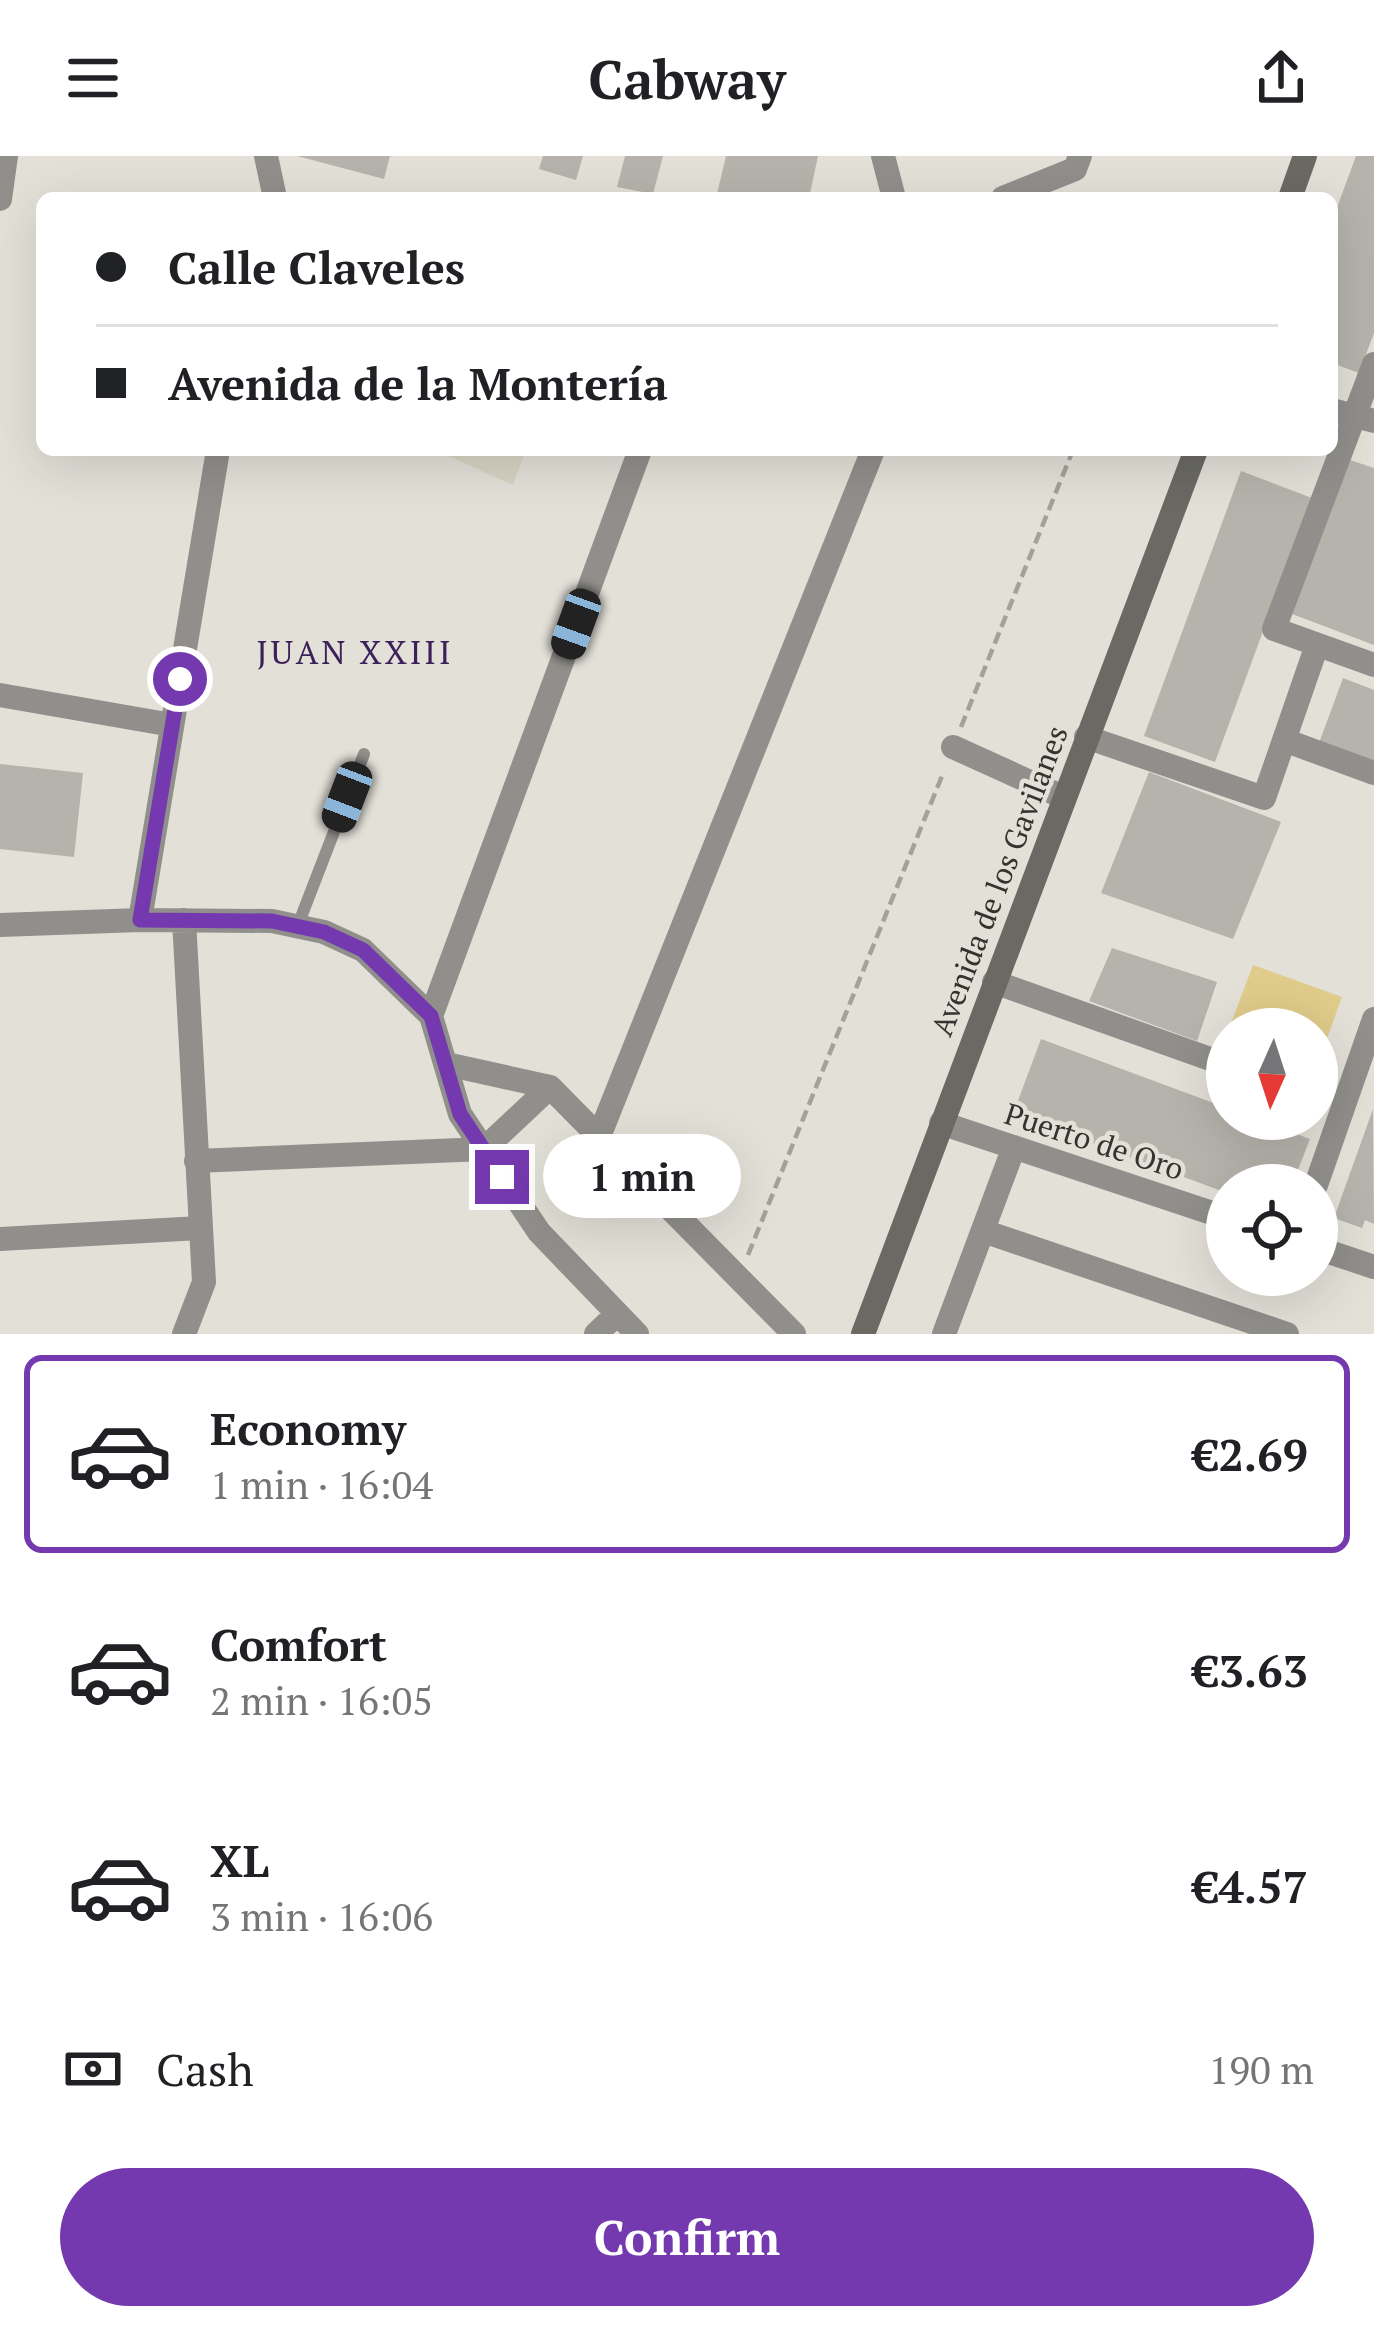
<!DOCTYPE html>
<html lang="en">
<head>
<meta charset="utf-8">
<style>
  body { margin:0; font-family:"PT Serif",serif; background:#f6f6f6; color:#202124; height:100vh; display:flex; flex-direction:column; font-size:45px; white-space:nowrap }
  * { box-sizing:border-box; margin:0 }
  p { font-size:39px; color:#757577 }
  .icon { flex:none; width:66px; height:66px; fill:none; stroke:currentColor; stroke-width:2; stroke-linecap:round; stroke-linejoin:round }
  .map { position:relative; height:1178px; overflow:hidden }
  .panel { display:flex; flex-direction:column; background:#fff; flex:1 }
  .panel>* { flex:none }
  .top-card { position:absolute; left:36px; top:36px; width:1302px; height:264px; border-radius:18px; box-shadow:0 12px 48px #0002; display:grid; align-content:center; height:264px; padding:0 60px; background:#fff }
  .needle { width:78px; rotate:183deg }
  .controls { position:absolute; left:1206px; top:852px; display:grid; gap:24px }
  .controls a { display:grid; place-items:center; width:132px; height:132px; border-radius:50%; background:#fff; box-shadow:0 12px 48px #0002; font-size:60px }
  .end { position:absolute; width:54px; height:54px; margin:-27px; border:15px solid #7439af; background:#fff; box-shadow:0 0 0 6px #fff }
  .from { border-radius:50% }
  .bubble { position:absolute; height:84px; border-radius:42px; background:#fff; box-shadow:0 12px 48px #0002; font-size:39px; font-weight:600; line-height:84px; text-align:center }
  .car { position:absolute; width:36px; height:72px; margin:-36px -18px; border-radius:15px; box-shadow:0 0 9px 3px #0007; background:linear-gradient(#222 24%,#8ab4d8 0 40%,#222 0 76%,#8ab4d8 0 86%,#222 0) }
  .top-card b { display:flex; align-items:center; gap:42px; height:114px; font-size:45px }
  .top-card b+b { border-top:3px solid #e0e0e0 }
  .top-card i { width:30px; height:30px; background:#202124 }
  ul { padding:21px 0 0; list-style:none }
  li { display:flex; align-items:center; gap:36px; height:198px; margin:0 24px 18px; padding:0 36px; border:6px solid transparent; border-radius:18px }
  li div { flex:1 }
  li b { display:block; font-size:45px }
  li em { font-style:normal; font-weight:600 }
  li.selected { border-color:#7439af }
  li>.icon { width:108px; height:108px; stroke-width:1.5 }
  .pay { display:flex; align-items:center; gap:30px; height:132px; padding:0 60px; font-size:45px }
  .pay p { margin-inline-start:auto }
  .cta { display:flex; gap:24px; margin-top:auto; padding:24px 60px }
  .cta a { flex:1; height:138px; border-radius:72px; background:#7439af; color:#fff; font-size:48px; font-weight:600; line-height:138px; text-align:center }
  header { display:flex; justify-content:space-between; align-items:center; height:156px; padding:0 60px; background:#fff; font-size:54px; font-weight:600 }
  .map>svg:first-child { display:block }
  .built { fill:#d8d4c4 }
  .green { fill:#dfcb8a }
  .building { fill:#b5b3ab }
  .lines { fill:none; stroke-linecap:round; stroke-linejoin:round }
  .path { stroke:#a4a19b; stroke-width:4.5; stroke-dasharray:12 6; stroke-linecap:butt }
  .lane { stroke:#908f8c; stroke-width:12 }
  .street { stroke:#908f8c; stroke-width:24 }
  .secondary { stroke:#6a6964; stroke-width:24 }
  .route { stroke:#7439af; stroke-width:15 }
  .labels { text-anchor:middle; stroke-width:9; stroke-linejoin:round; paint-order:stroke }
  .street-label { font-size:30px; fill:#343330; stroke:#e3e0d8 }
  .neighbourhood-label { font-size:33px; letter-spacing:3px; fill:#3b2059; stroke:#e3e0d8 }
</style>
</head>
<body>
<header><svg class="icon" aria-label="menu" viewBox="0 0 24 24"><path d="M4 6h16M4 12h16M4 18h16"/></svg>Cabway<svg class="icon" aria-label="share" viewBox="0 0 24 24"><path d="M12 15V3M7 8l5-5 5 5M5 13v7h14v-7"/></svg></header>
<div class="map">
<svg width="1374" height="1178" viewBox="0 0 1374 1178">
  <rect width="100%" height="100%" fill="#e3e0d8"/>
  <path class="built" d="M435,294H526L513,329Z"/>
  <path class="green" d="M1253,809L1342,841L1317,910V873H1229Z"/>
  <path class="building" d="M297,0H390L384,23Z
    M543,0H583L576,24L539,13Z
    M625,0H663L653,38L617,31Z
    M726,0H818L809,42H716Z
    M1356,0H1374V177L1359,217L1332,207V65Z
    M1347,303L1374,312V489L1292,458Z
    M1241,315L1312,342L1215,606L1144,580Z
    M1343,522L1374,534V607L1319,587Z
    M0,608L83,617L74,701L0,693Z
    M1149,616L1281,666L1233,783L1101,737Z
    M1112,792L1217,826L1197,885L1089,845Z
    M1041,883L1227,952V963H1257L1310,983L1292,1029H1227V1037L1013,958Z
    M1373,953L1374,1068L1365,1064L1362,1072L1334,1062Z"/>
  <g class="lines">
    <path class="path" d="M961,571L1073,294
      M748,1099L944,615"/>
    <path class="lane" d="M298,769L364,598"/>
    <path class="street" d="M266,0L275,42
      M883,0L894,42
      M1003,42L1075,13L1080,0
      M0,43L6,0
      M1374,208L1274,473L1374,509
      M1332,254L1374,265
      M0,539L172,569
      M1086,581L1264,642L1317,489
      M1284,584L1374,617
      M953,591L1063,641
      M140,764L218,294
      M184,764L204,1126L184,1178
      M0,769L140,764L272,765L324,776L363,794L431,860L460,958L539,1076L637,1178
      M994,826L1227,909
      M431,860L640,294
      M446,908L550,931L794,1178
      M941,967L1227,1062
      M600,978L873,294
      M196,1005L484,993L550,931
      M1316,1029L1374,863
      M983,1075L1287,1178
      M0,1083L200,1072
      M1317,1092L1374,1111
      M596,1178L617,1158
      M944,1178L1014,991"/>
    <path class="secondary" d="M1290,42L1305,0
      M863,1178L1196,294"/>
  </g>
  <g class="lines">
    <path class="route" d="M180,523L140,764L272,765L324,776L363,794L431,860L460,958L502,1021"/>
  </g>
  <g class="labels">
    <g class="street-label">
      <text transform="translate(1000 725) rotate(-69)" y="10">Avenida de los Gavilanes</text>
      <text transform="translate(1094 986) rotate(18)" y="10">Puerto de Oro</text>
    </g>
    <g class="neighbourhood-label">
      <text x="355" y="508">JUAN XXIII</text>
    </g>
  </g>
</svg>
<div class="controls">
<a><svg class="needle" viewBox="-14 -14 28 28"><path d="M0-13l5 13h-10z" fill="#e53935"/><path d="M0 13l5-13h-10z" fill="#757577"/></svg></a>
<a><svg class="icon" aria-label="locate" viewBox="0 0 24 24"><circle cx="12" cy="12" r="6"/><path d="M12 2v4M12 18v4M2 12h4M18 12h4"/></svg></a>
</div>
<i class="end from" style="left:180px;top:523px"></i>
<i class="end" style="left:502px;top:1021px"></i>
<div class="bubble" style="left:543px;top:978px;width:198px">1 min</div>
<i class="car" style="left:576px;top:468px;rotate:200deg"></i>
<i class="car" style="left:347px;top:641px;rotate:201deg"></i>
<div class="top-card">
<b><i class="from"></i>Calle Claveles</b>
<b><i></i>Avenida de la Montería</b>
</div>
</div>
<section class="panel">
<ul>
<li class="selected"><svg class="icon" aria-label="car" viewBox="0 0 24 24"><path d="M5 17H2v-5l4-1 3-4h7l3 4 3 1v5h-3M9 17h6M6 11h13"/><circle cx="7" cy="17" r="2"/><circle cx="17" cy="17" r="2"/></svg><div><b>Economy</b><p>1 min · 16:04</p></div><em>€2.69</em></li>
<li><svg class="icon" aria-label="car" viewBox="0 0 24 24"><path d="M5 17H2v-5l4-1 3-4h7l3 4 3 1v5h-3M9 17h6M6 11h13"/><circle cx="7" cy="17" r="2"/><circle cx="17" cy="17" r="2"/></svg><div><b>Comfort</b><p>2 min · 16:05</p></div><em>€3.63</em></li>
<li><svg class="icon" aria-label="car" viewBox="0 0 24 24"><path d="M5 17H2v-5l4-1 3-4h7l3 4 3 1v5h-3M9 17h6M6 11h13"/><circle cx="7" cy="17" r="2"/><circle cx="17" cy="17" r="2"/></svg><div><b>XL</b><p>3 min · 16:06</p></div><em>€4.57</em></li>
</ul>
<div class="pay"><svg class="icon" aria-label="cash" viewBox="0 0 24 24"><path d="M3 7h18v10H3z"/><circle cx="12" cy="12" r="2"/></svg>Cash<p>190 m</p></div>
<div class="cta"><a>Confirm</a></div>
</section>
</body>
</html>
